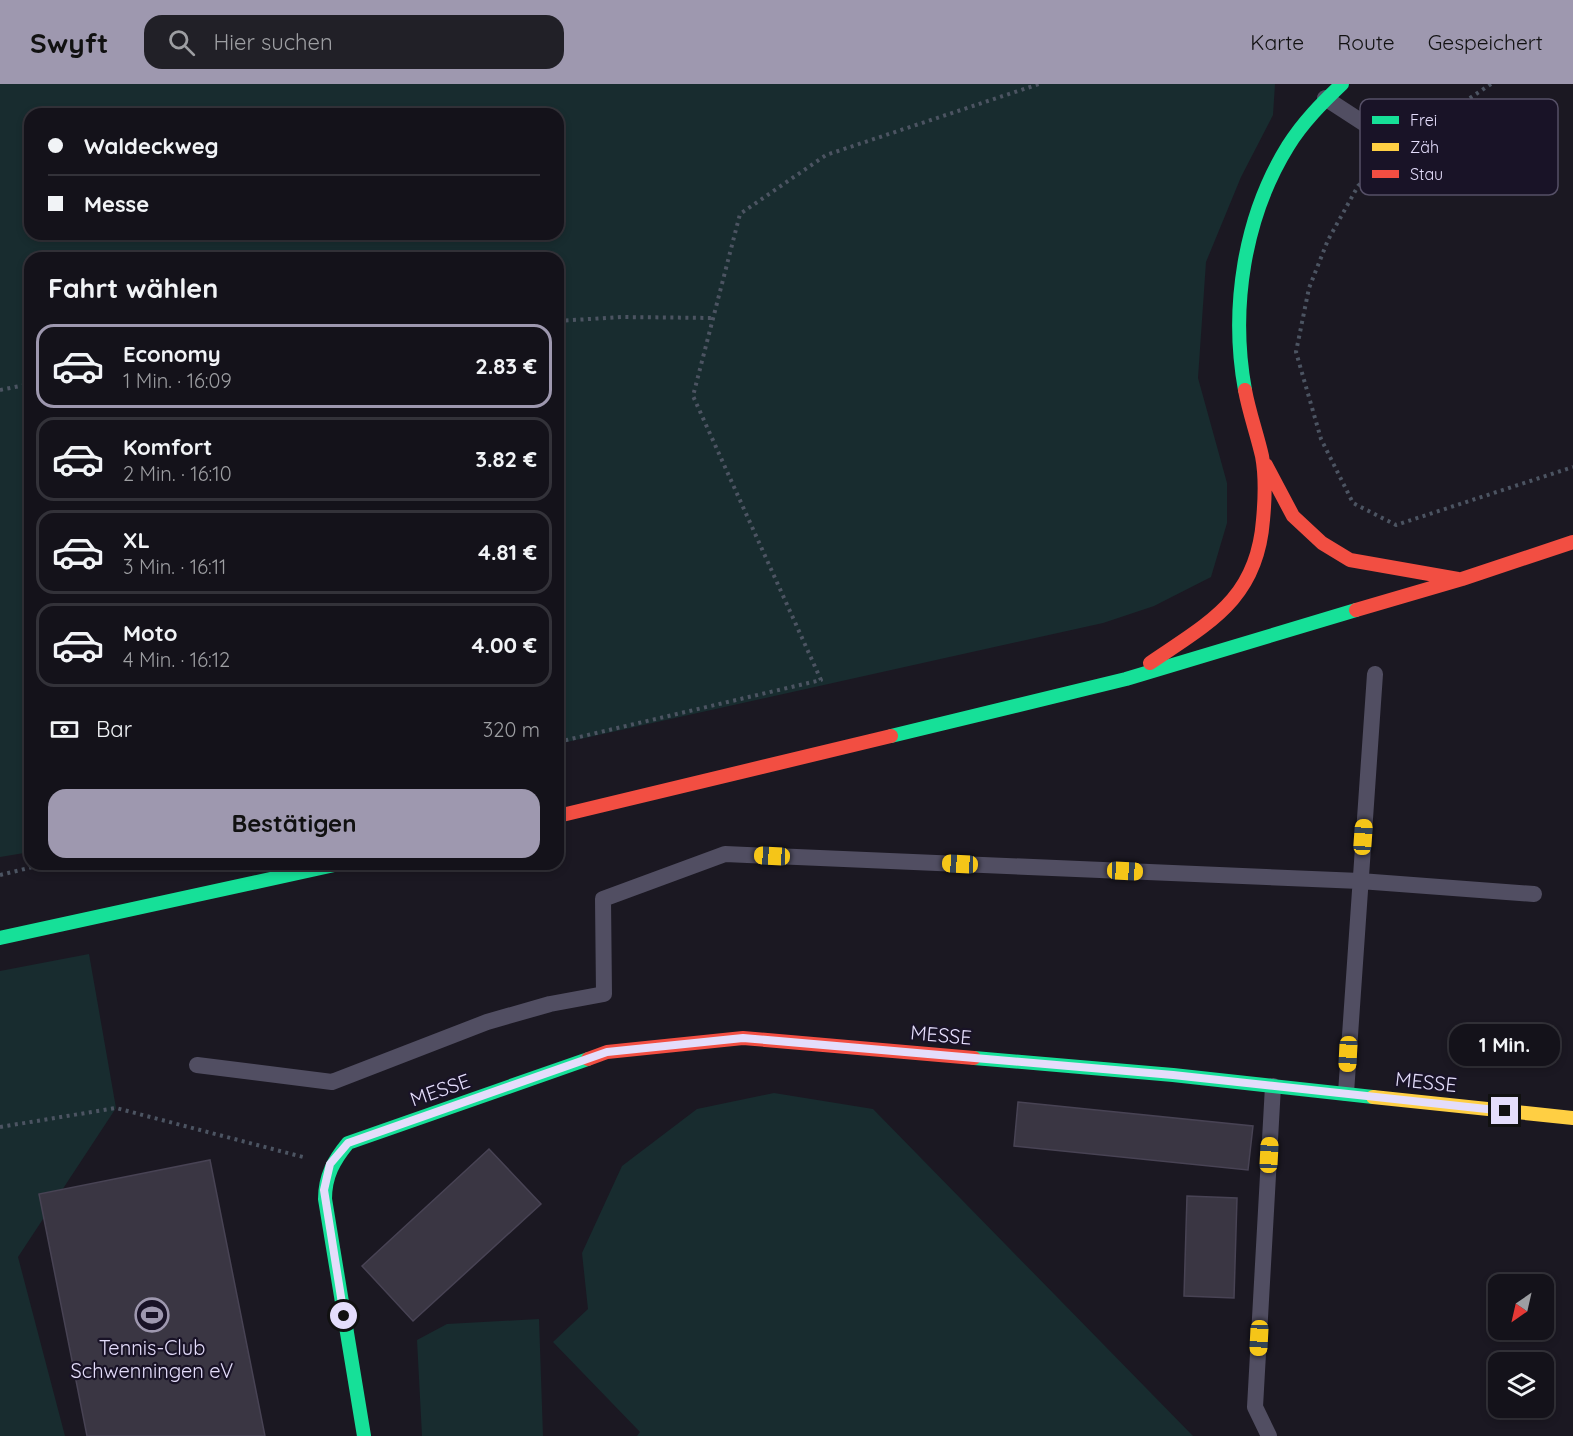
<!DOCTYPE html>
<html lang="de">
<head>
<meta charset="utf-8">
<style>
  body { margin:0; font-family:Quicksand,sans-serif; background:#212027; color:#f1f3f6; height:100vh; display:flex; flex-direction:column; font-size:22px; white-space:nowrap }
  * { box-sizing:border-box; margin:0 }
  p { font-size:20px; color:#9d9ea2 }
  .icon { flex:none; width:33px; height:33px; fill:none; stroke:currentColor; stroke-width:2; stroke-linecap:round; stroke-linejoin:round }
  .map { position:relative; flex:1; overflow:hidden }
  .panel { position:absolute; left:24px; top:168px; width:540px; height:618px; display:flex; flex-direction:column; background:#14121a; border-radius:18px; box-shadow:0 3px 9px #0003,0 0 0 2px #333239 }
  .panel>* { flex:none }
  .top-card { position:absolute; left:24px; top:24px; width:540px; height:132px; border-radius:18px; box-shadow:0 3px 9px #0003,0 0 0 2px #333239; display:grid; align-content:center; height:132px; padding:0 24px; background:#14121a }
  .needle { width:39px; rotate:214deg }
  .buttons { position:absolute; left:1488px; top:1190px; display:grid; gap:12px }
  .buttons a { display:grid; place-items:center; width:66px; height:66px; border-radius:12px; background:#14121a; box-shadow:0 3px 9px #0003,0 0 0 2px #333239; font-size:30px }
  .end { position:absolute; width:27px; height:27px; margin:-14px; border:8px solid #e4ddfb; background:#111; box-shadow:0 0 0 3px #111 }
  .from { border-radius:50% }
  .bubble { position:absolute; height:42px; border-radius:18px; background:#14121a; box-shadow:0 3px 9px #0003,0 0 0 2px #333239; font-size:20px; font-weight:800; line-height:42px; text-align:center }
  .car { position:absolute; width:18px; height:36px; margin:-18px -9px; border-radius:8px; box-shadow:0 0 4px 2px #0007; background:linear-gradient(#f5c518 24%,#345 0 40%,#f5c518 0 76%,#345 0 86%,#f5c518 0) }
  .top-card b { display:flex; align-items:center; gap:21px; height:57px; font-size:22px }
  .top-card b+b { border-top:2px solid #333239 }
  .top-card i { width:15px; height:15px; background:#f1f3f6 }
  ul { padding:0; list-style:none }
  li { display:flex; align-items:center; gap:18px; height:84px; margin:0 12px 9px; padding:0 12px; border:3px solid #333239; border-radius:18px }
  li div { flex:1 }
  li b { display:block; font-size:22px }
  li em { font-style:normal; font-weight:800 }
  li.current { border-color:#9e98af }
  li>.icon { width:54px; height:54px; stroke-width:1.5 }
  h2 { padding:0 24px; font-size:27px; line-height:72px }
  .pay { display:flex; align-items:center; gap:15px; height:66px; padding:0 24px; font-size:22px }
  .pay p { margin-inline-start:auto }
  .cta { display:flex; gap:12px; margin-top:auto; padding:12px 24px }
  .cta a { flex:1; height:69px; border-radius:18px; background:#9e98af; color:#111; font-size:24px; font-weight:800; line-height:69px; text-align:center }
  header { display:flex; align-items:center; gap:36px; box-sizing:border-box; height:84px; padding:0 30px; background:#9e98af; color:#111 }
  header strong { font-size:28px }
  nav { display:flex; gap:33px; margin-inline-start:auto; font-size:21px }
  .search { width:420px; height:54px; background:#212027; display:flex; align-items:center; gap:15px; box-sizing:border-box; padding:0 21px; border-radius:18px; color:#9d9ea2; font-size:22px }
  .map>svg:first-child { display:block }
  .green { fill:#182c2f; fill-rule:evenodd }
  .building { fill:#3a3643; stroke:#484354; stroke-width:1.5 }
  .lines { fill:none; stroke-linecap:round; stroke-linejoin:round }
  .path { stroke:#4c5462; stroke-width:4; stroke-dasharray:3 4.5; stroke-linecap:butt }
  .lane { stroke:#514e62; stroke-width:16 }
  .fast { stroke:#16e098; stroke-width:14 }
  .slow { stroke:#ffcf43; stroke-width:14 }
  .jam { stroke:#f24e42; stroke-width:14 }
  .route { stroke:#e4ddfb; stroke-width:8 }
  .labels { text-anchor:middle; stroke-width:4.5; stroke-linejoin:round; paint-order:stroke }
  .street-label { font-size:20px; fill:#e4ddfb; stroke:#191327 }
  .poi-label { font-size:20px; fill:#e4ddfb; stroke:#191327 }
  .key { fill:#191327; stroke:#565067; stroke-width:1.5 }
  .key-label { font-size:16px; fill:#e4ddfb }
</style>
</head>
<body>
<header>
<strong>Swyft</strong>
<div class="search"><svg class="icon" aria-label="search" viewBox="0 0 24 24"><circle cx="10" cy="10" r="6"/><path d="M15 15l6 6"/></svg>Hier suchen</div>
<nav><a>Karte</a><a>Route</a><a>Gespeichert</a></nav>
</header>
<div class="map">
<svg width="1573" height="1352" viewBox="0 0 1573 1352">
  <rect width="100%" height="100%" fill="#1b1822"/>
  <path class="green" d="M0,0H1275L1273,31L1241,93L1206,178L1198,294L1227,399V439L1211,493L1154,522L1103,539L558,660V174H30V768L0,773ZM30,30H558V150H30Z
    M89,870L116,1024L18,1173L65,1352H0V887Z
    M774,1009L873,1025L1193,1352H637L640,1348L553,1258L588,1225L582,1169L622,1082L697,1025Z
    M539,1235L543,1352H422L417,1256L447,1240Z"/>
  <path class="building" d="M1018,1018L1253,1042L1248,1086L1014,1062Z
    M489,1065L541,1120L413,1237L362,1182Z
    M210,1076L265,1352H87L39,1110Z
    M1187,1112L1237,1114L1234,1214L1184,1212Z"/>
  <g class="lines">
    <path class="path" d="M1491,0L1422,46L1358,102L1328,156L1309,204L1296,268L1321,355L1353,419L1396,441L1573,383
      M558,237L621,233L713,234
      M0,306L30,300
      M558,658L821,596L693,312L740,130L826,71L1039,0
      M0,791L45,780
      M0,1043L116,1024L303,1073"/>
    <path class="lane" d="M1325,14L1365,40
      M197,981L332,998L487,938L550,920L604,910L603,815L725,770L1360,797L1534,810
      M1346,1009L1375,590
      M1269,1352L1255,1323L1273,1002"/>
    <path class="fast" d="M1245,306C1230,224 1244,133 1288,62C1303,38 1322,19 1342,0
      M891,652L1126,595L1356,526
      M0,854L339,780
      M974,974L1173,991L1373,1013
      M364,1352L325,1115C325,1092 334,1076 348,1059L588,975"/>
    <path class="slow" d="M1373,1013L1573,1034"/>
    <path class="jam" d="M1266,381L1293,432L1322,459L1350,476L1458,495
      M1356,526L1462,495L1573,458
      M1150,579C1210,538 1257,515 1263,436C1265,415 1266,393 1262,372C1257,350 1249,328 1245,306
      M558,732L891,652
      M588,975L607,968L743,954L974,974"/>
  </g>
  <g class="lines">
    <path class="route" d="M344,1232L324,1106L330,1080L348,1059L607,968L743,954L1173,991L1505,1027"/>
  </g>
  <defs>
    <g id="stadium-ring" transform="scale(1.725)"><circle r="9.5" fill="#191327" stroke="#9e98af" stroke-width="1.5"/><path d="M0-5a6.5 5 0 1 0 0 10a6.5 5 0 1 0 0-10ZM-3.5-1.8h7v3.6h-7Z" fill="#9e98af"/></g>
  </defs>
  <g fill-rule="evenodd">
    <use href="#stadium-ring" x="152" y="1231"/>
  </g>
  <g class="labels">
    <g class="street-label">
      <text transform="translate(941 951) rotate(5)" y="7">MESSE</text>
      <text transform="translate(1426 998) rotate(6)" y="7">MESSE</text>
      <text transform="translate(440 1006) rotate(-19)" y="7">MESSE</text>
    </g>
    <g class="poi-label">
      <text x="152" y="1271">Tennis-Club<tspan x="152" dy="23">Schwenningen eV</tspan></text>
    </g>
  </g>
  <rect x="1360" y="15" width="198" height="96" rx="9" class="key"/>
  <rect x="1372" y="32" width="27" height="8" fill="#16e098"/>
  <rect x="1372" y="59" width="27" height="8" fill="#ffcf43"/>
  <rect x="1372" y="86" width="27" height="8" fill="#f24e42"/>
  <g class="key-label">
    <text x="1410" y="42">Frei</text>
    <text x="1410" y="69">Zäh</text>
    <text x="1410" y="96">Stau</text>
  </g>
</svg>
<div class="buttons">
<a><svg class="needle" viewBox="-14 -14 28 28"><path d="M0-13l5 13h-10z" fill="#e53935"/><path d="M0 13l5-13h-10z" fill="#9d9ea2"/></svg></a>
<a><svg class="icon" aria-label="layers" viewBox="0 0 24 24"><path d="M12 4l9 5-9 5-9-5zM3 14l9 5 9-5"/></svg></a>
</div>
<i class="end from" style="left:344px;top:1232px"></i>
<i class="end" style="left:1505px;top:1027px"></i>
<div class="bubble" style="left:1449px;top:940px;width:111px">1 Min.</div>
<i class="car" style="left:1363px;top:753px;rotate:4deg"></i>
<i class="car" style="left:772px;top:772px;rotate:273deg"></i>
<i class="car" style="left:960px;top:780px;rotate:273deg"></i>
<i class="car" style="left:1125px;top:787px;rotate:93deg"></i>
<i class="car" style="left:1348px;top:970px;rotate:183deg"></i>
<i class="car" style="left:1269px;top:1071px;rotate:3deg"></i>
<i class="car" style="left:1259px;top:1254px;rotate:183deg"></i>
<div class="top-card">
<b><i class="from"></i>Waldeckweg</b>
<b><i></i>Messe</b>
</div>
<section class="panel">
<h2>Fahrt wählen</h2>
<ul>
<li class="current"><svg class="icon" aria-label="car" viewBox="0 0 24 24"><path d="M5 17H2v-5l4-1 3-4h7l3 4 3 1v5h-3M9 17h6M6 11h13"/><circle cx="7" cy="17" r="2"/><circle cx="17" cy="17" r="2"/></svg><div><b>Economy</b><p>1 Min. · 16:09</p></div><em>2.83 €</em></li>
<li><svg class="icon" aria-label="car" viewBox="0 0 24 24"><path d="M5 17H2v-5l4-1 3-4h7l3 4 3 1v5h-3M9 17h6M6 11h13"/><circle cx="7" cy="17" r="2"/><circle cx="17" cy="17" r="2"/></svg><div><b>Komfort</b><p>2 Min. · 16:10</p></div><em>3.82 €</em></li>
<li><svg class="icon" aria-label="car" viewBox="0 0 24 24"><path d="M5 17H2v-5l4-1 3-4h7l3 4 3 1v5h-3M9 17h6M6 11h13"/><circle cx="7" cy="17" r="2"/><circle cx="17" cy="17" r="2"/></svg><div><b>XL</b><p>3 Min. · 16:11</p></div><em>4.81 €</em></li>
<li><svg class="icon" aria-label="car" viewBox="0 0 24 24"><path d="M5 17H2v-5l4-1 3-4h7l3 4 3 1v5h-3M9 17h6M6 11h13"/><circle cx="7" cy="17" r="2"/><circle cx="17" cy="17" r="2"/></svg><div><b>Moto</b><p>4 Min. · 16:12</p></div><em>4.00 €</em></li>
</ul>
<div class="pay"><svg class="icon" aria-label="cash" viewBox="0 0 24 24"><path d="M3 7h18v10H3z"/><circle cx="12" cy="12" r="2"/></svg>Bar<p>320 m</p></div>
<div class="cta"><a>Bestätigen</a></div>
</section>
</div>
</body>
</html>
